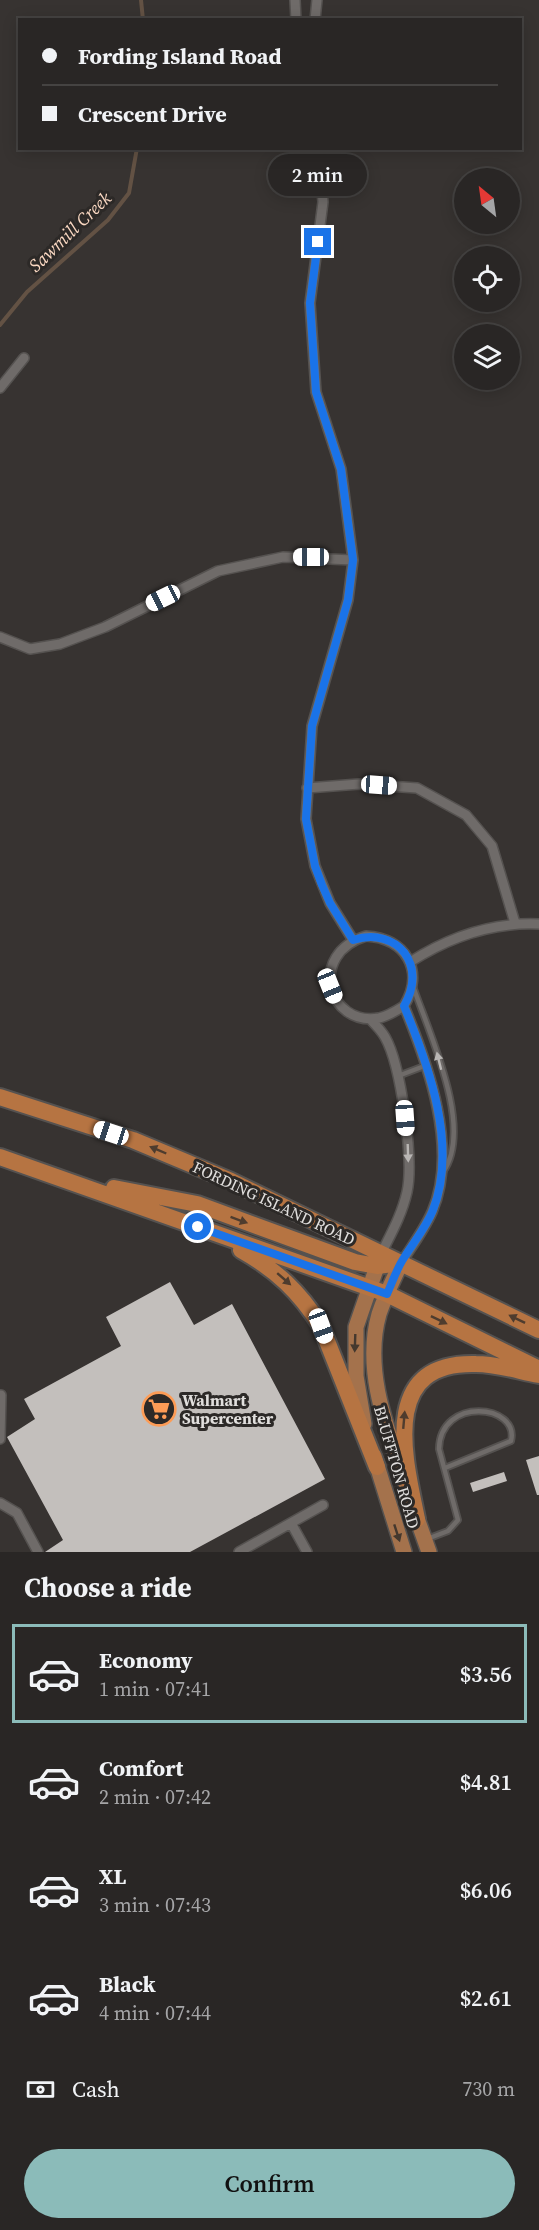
<!DOCTYPE html>
<html lang="en">
<head>
<meta charset="utf-8">
<style>
  body { margin:0; font-family:"Source Serif 4",serif; background:#312e2d; color:#f1f3f6; height:100vh; display:flex; flex-direction:column; font-size:22px; white-space:nowrap }
  * { box-sizing:border-box; margin:0 }
  p { font-size:20px; color:#a5a5a7 }
  .icon { flex:none; width:33px; height:33px; fill:none; stroke:currentColor; stroke-width:2; stroke-linecap:round; stroke-linejoin:round }
  .map { position:relative; height:1552px; overflow:hidden }
  .sheet { display:flex; flex-direction:column; background:#292625; flex:1 }
  .sheet>* { flex:none }
  .hud { position:absolute; left:18px; top:18px; width:504px; height:132px; border-radius:0px; box-shadow:0 3px 15px #0003,0 0 0 2px #454342; display:grid; align-content:center; height:132px; padding:0 24px; background:#292625 }
  .needle { width:39px; rotate:331deg }
  .tools { position:absolute; left:454px; top:168px; display:grid; gap:12px }
  .tools a { display:grid; place-items:center; width:66px; height:66px; border-radius:50%; background:#292625; box-shadow:0 3px 15px #0003,0 0 0 2px #454342; font-size:30px }
  .end { position:absolute; width:27px; height:27px; margin:-14px; border:8px solid #1a73e8; background:#fff; box-shadow:0 0 0 3px #fff }
  .from { border-radius:50% }
  .bubble { position:absolute; height:42px; border-radius:21px; background:#292625; box-shadow:0 3px 15px #0003,0 0 0 2px #454342; font-size:20px; font-weight:600; line-height:42px; text-align:center }
  .car { position:absolute; width:18px; height:36px; margin:-18px -9px; border-radius:8px; box-shadow:0 0 4px 2px #0007; background:linear-gradient(#fff 24%,#345 0 40%,#fff 0 76%,#345 0 86%,#fff 0) }
  .hud b { display:flex; align-items:center; gap:21px; height:57px; font-size:22px }
  .hud b+b { border-top:2px solid #454342 }
  .hud i { width:15px; height:15px; background:#f1f3f6 }
  ul { padding:0; list-style:none }
  li { display:flex; align-items:center; gap:18px; height:99px; margin:0 12px 9px; padding:0 12px; border:3px solid transparent; border-radius:0px }
  li div { flex:1 }
  li b { display:block; font-size:22px }
  li em { font-style:normal; font-weight:600 }
  li.on { border-color:#8bbbb9 }
  li>.icon { width:54px; height:54px; stroke-width:1.5 }
  h2 { padding:0 24px; font-size:27px; line-height:72px }
  .pay { display:flex; align-items:center; gap:15px; height:66px; padding:0 24px; font-size:22px }
  .pay p { margin-inline-start:auto }
  .cta { display:flex; gap:12px; margin-top:auto; padding:12px 24px }
  .cta a { flex:1; height:69px; border-radius:36px; background:#8bbbb9; color:#111; font-size:24px; font-weight:600; line-height:69px; text-align:center }
  .map>svg:first-child { display:block }
  .lines { fill:none; stroke-linecap:round; stroke-linejoin:round }
  .stream { stroke:#635244; stroke-width:4 }
  .building { fill:#c3bfbc }
  .service-casing { stroke:#555250; stroke-width:8 }
  .minor-casing { stroke:#555250; stroke-width:12 }
  .primary-casing { stroke:#555250; stroke-width:18 }
  .trunk-casing { stroke:#555250; stroke-width:20 }
  .service { stroke:#6f6b69; stroke-width:4.5 }
  .minor { stroke:#6f6b69; stroke-width:9 }
  .primary { stroke:#a4724c; stroke-width:15 }
  .trunk { stroke:#b67442; stroke-width:16 }
  .oneway { fill:#b9b6b4 }
  .oneway2 { fill:#4e3c2e }
  .oneway3 { fill:#44382e }
  .route { stroke:#1a73e8; stroke-width:8 }
  .labels { text-anchor:middle; stroke-width:6; stroke-linejoin:round; paint-order:stroke }
  .street-label { font-size:16px; fill:#e1dfdd; stroke:#2c2927 }
  .poi-label { font-size:16px; font-weight:bold; fill:#e1dfdd; stroke:#2c2927; text-anchor:start }
  .water-label { font-size:18px; font-style:italic; fill:#fbd9c3; stroke:#2c2927 }
</style>
</head>
<body>
<div class="map">
<svg width="539" height="1552" viewBox="0 0 539 1552">
  <rect width="100%" height="100%" fill="#373331"/>
  <g class="lines">
    <path class="stream" d="M141,0L143,20
      M0,325L27,292L108,220L129,193L137,148"/>
  </g>
  <path class="building" d="M170,1282L194,1325L232,1304L325,1479L190,1552H45L63,1540L7,1437L35,1419L24,1399L121,1346L106,1317Z
    M539,1456V1495H537L526,1460Z
    M504,1472L507,1481L473,1492L470,1483Z"/>
  <g class="lines">
    <g class="service-casing">
      <path id="service" d="M414,989C430,1035 474,1129 443,1172
        M398,1076L427,1065
        M427,1539L448,1531L458,1520L439,1449C440,1396 520,1404 511,1441L445,1468"/>
    </g>
    <g class="minor-casing">
      <path id="minor" d="M295,0L296,20
        M315,20L317,0
        M318,148L323,202L310,303L316,392L341,469L353,560L348,600L312,726L306,819L315,866L330,903L353,940
        M0,388L24,358
        M0,637L30,649L60,644L105,627L218,571L283,557L353,560
        M307,788L359,784L417,788L466,815L492,846L515,923
        M366,936C406,938 425,971 404,1006C396,1011 388,1016 379,1018C328,1027 307,954 366,936Z
        M410,962C449,937 492,922 539,924
        M370,1019C375,1024 381,1030 385,1037C401,1065 414,1160 407,1192C402,1214 392,1232 382,1252
        M401,1263C412,1246 424,1230 432,1212C459,1150 428,1064 404,1006
        M0,1439L1,1395
        M0,1503L17,1513L38,1552
        M291,1523L307,1552
        M239,1552L323,1505"/>
    </g>
    <g class="primary-casing">
      <path id="primary" d="M401,1263C393,1280 385,1296 379,1314C363,1370 387,1429 405,1482
        M364,1424L356,1376V1327L381,1255
        M374,1456L404,1552
        M413,1507L429,1552"/>
    </g>
    <g class="trunk-casing">
      <path id="trunk" d="M0,1097L133,1140L231,1181L539,1330
        M0,1157L387,1294L539,1369
        M114,1188L197,1204L355,1262L377,1266L401,1263
        M241,1250C276,1270 299,1291 321,1326L377,1467
        M417,1519C405,1460 378,1361 476,1364C497,1364 518,1371 539,1375"/>
    </g>
    <use href="#service" class="service"/>
    <use href="#minor" class="minor"/>
    <use href="#primary" class="primary"/>
    <use href="#trunk" class="trunk"/>
  </g>
  <defs><path id="oneway-solid" d="M-6-.8H1V-3.2L6.5 0L1 3.2V.8H-6Z" transform="scale(1.5)"/></defs>
  <g class="oneway">
    <use href="#oneway-solid" transform="translate(439 1061) rotate(-104)"/>
    <use href="#oneway-solid" transform="translate(408 1153) rotate(88)"/>
  </g>
  <g class="oneway2">
    <use href="#oneway-solid" transform="translate(158 1150) rotate(-157)"/>
    <use href="#oneway-solid" transform="translate(239 1220) rotate(20)"/>
    <use href="#oneway-solid" transform="translate(284 1279) rotate(41)"/>
    <use href="#oneway-solid" transform="translate(517 1319) rotate(-154)"/>
    <use href="#oneway-solid" transform="translate(439 1320) rotate(26)"/>
    <use href="#oneway-solid" transform="translate(404 1420) rotate(-85)"/>
  </g>
  <g class="oneway3">
    <use href="#oneway-solid" transform="translate(355 1343) rotate(92)"/>
    <use href="#oneway-solid" transform="translate(397 1533) rotate(72)"/>
  </g>
  <g class="lines">
    <path class="route" d="M198,1227L387,1294C392,1283 396,1271 402,1261C412,1244 426,1228 433,1210C458,1146 429,1066 404,1006C428,966 398,926 353,940L330,903L322,885L315,866L306,819L312,726L348,600L353,560L341,469L316,392L310,303L318,242"/>
  </g>
  <defs>
    <g id="supermarket-ring" transform="scale(1.725)"><circle r="9.5" fill="#2c2927" stroke="#fd9c56" stroke-width="1.5"/><path d="M-6-5.5h2.5l.6 2H6L4.5 2H-2.5L-4.4-4H-6ZM-1.5 3.2a1.3 1.3 0 1 0 .1 0ZM3 3.2a1.3 1.3 0 1 0 .1 0Z" fill="#fd9c56"/></g>
  </defs>
  <g fill-rule="evenodd">
    <use href="#supermarket-ring" x="159" y="1409"/>
  </g>
  <g class="labels">
    <g class="street-label">
      <text transform="translate(274 1203) rotate(25)" y="6">FORDING ISLAND ROAD</text>
      <text transform="translate(397 1467) rotate(74)" y="6">BLUFFTON ROAD</text>
    </g>
    <g class="poi-label">
      <text x="182" y="1406">Walmart<tspan x="182" dy="18">Supercenter</tspan></text>
    </g>
    <g class="water-label">
      <text transform="translate(70 232) rotate(-44)" y="6">Sawmill Creek</text>
    </g>
  </g>
</svg>
<div class="tools">
<a><svg class="needle" viewBox="-14 -14 28 28"><path d="M0-13l5 13h-10z" fill="#e53935"/><path d="M0 13l5-13h-10z" fill="#a5a5a7"/></svg></a>
<a><svg class="icon" aria-label="locate" viewBox="0 0 24 24"><circle cx="12" cy="12" r="6"/><path d="M12 2v4M12 18v4M2 12h4M18 12h4"/></svg></a>
<a><svg class="icon" aria-label="layers" viewBox="0 0 24 24"><path d="M12 4l9 5-9 5-9-5zM3 14l9 5 9-5"/></svg></a>
</div>
<i class="end from" style="left:198px;top:1227px"></i>
<i class="end" style="left:318px;top:242px"></i>
<div class="bubble" style="left:268px;top:154px;width:99px">2 min</div>
<i class="car" style="left:311px;top:557px;rotate:270deg"></i>
<i class="car" style="left:163px;top:598px;rotate:244deg"></i>
<i class="car" style="left:379px;top:785px;rotate:94deg"></i>
<i class="car" style="left:330px;top:986px;rotate:158deg"></i>
<i class="car" style="left:405px;top:1118px;rotate:176deg"></i>
<i class="car" style="left:111px;top:1133px;rotate:288deg"></i>
<i class="car" style="left:321px;top:1326px;rotate:160deg"></i>
<div class="hud">
<b><i class="from"></i>Fording Island Road</b>
<b><i></i>Crescent Drive</b>
</div>
</div>
<section class="sheet">
<h2>Choose a ride</h2>
<ul>
<li class="on"><svg class="icon" aria-label="car" viewBox="0 0 24 24"><path d="M5 17H2v-5l4-1 3-4h7l3 4 3 1v5h-3M9 17h6M6 11h13"/><circle cx="7" cy="17" r="2"/><circle cx="17" cy="17" r="2"/></svg><div><b>Economy</b><p>1 min · 07:41</p></div><em>$3.56</em></li>
<li><svg class="icon" aria-label="car" viewBox="0 0 24 24"><path d="M5 17H2v-5l4-1 3-4h7l3 4 3 1v5h-3M9 17h6M6 11h13"/><circle cx="7" cy="17" r="2"/><circle cx="17" cy="17" r="2"/></svg><div><b>Comfort</b><p>2 min · 07:42</p></div><em>$4.81</em></li>
<li><svg class="icon" aria-label="car" viewBox="0 0 24 24"><path d="M5 17H2v-5l4-1 3-4h7l3 4 3 1v5h-3M9 17h6M6 11h13"/><circle cx="7" cy="17" r="2"/><circle cx="17" cy="17" r="2"/></svg><div><b>XL</b><p>3 min · 07:43</p></div><em>$6.06</em></li>
<li><svg class="icon" aria-label="car" viewBox="0 0 24 24"><path d="M5 17H2v-5l4-1 3-4h7l3 4 3 1v5h-3M9 17h6M6 11h13"/><circle cx="7" cy="17" r="2"/><circle cx="17" cy="17" r="2"/></svg><div><b>Black</b><p>4 min · 07:44</p></div><em>$2.61</em></li>
</ul>
<div class="pay"><svg class="icon" aria-label="cash" viewBox="0 0 24 24"><path d="M3 7h18v10H3z"/><circle cx="12" cy="12" r="2"/></svg>Cash<p>730 m</p></div>
<div class="cta"><a>Confirm</a></div>
</section>
</body>
</html>
